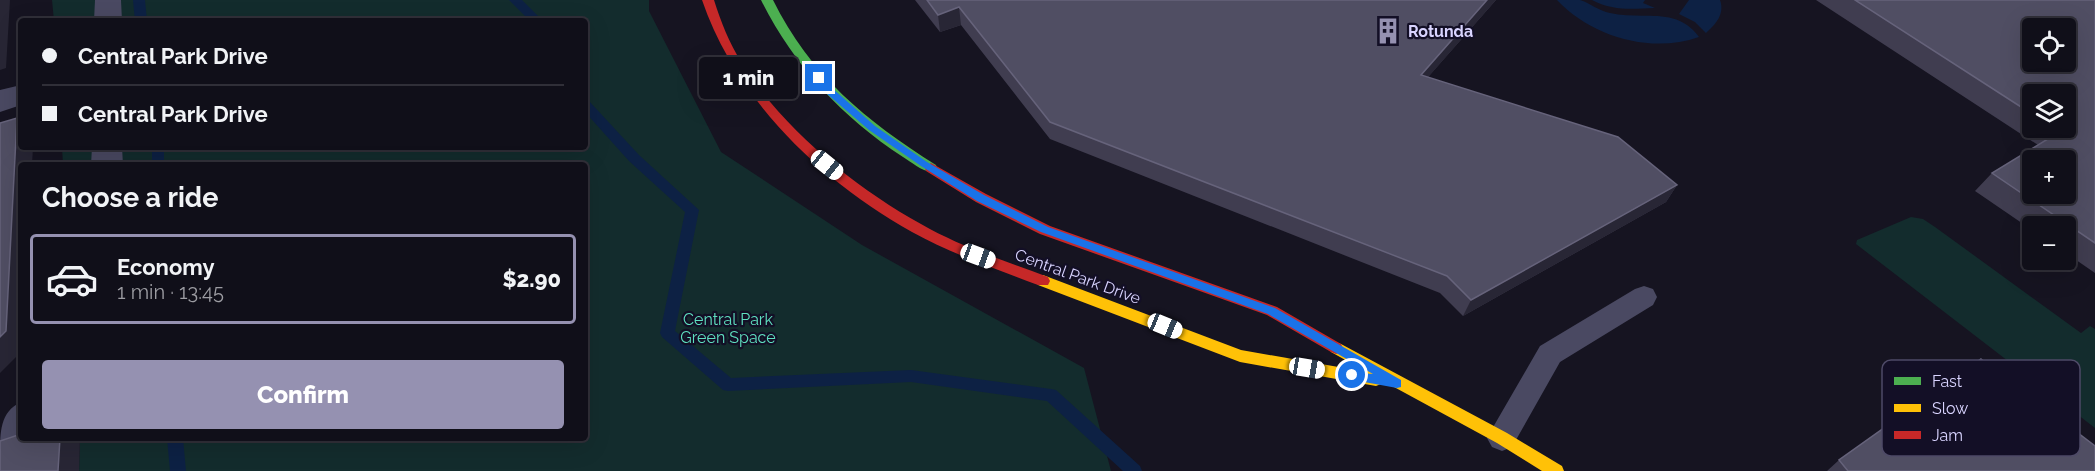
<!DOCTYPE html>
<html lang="en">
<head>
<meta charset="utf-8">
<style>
  body { margin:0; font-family:Raleway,sans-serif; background:#1e1d26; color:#f1f3f6; height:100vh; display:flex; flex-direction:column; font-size:22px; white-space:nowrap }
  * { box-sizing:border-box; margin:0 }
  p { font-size:20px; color:#9c9ca2 }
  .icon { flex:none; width:33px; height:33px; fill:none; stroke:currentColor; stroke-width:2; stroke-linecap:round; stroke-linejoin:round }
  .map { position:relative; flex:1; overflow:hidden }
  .side { position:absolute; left:18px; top:162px; width:570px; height:279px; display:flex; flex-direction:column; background:#100f19; border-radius:6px; box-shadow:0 6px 24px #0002,0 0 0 2px #302f38 }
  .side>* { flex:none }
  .banner { position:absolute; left:18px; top:18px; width:570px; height:132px; border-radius:6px; box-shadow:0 6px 24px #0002,0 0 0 2px #302f38; display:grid; align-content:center; height:132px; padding:0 24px; background:#100f19 }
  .fabs { position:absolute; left:2022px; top:18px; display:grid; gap:12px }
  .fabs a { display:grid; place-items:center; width:54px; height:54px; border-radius:6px; background:#100f19; box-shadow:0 6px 24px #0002,0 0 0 2px #302f38; font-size:30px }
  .end { position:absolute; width:27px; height:27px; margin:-14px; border:8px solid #1a73e8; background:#fff; box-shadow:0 0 0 3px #fff }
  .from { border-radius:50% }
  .bubble { position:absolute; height:42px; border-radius:6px; background:#100f19; box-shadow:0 6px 24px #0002,0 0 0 2px #302f38; font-size:20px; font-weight:800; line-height:42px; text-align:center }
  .car { position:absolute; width:18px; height:36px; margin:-18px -9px; border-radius:8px; box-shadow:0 0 4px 2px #0007; background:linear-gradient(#fff 24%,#345 0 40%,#fff 0 76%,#345 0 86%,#fff 0) }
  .banner b { display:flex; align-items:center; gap:21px; height:57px; font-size:22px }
  .banner b+b { border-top:2px solid #302f38 }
  .banner i { width:15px; height:15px; background:#f1f3f6 }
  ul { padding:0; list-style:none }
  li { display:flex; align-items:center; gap:18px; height:90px; margin:0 12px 9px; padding:0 12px; border:3px solid #302f38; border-radius:6px }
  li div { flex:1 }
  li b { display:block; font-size:22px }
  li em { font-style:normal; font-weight:800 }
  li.on { border-color:#9591b1 }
  li>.icon { width:54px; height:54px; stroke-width:1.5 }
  h2 { padding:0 24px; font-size:27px; line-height:72px }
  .action { display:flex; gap:12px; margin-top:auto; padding:12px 24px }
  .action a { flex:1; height:69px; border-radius:6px; background:#9591b1; color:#fff; font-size:24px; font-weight:800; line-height:69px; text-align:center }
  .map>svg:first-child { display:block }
  .green { fill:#132c2d }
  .water { fill:#0d2144 }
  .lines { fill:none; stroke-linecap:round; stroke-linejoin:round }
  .stream { fill:#0d2144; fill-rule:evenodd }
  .lane { fill:#4a4962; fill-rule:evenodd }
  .street { fill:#4a4962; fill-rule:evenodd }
  .fast { fill:#4caf50; fill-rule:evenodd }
  .slow { fill:#ffc107; fill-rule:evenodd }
  .jam { fill:#c62828; fill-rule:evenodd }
  .wall { fill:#403d50; fill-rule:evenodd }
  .shaded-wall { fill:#282635 }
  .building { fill:#504e63; stroke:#66637b; stroke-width:1.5; fill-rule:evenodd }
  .route { fill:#1a73e8 }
  .labels { text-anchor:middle; stroke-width:4.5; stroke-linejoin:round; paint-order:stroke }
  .poi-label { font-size:16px; font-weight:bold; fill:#d9d4ff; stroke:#130f26; text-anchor:start }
  .street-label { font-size:16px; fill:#d9d4ff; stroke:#130f26 }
  .park-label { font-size:16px; fill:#5fe0c0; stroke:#130f26 }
  .key { fill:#130f26; stroke:#4e4a67; stroke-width:1.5 }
  .key-label { font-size:16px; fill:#d9d4ff }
</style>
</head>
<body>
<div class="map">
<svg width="2095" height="471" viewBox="0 0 2095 471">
  <rect width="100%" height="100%" fill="#161421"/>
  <path class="green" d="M52,0H649V11L721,152L862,245L1084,368L1111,471H79L80,438H585V165H63L62,147H585V21H54Z
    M1911,217L1923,219L1935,227L2081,333L2090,326L2095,329V428L1856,244L1857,240Z"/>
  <path class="water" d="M1557,0C1564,0 1574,0 1580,0C1590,3 1599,11 1610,13C1642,21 1676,5 1699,37C1651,54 1592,37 1557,0Z
    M1592,0H1645L1643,3L1655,8C1631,9 1613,11 1592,0Z
    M1689,0H1720C1725,14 1716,24 1706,33L1695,22L1679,14Z"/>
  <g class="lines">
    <path class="stream" d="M133,0H145L147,21H135Z
      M509,0H522L543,21H530Z
      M585,100L589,101L639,155L699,210L675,331L731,378L911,370L1051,389L1056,390L1140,466L1142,471H1123L1047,401L911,382L728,391L723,390L662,337L660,333L685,212L629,161L585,112Z
      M152,147H164V165H152Z
      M167,438H183L186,471H170Z"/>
    <path class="lane" d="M1644,286L1653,289L1657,297L1653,305L1560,362L1512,447L1502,451L1492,447L1487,438L1492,429L1540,346L1635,289Z"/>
    <path class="street" d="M95,0H121L122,21H94Z
      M21,85V105L0,112V90Z
      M92,147H122L123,165H91Z
      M21,402V438H28L15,454L2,459L0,458C0,431 0,412 21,402Z"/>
    <path class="fast" d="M761,0H773C810,75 866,121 936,165L937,168L936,171C925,175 912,162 903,157C842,117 794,66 761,0Z"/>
    <path class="slow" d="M1043,275L1241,350L1367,372L1331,352L1329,348L1331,344L1336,342L1341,344L1507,433L1562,466L1564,471H1542L1497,443L1383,381L1381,384L1376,386L1240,362L1038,285L1036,281L1038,277Z"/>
    <path class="jam" d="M702,0H714C721,22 729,43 742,63C781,127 855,188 921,224C961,247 1005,261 1048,277L1050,281L1048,285H1038C996,269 952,254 912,232C821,181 736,100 702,0Z
      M931,163L986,194L1050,226L1277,307L1341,344L1343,348L1341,352L1336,354L1331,352L1267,315L1040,234L976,202L926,171L925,168Z"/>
  </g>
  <path class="wall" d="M915,0H1496L1428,77L1677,185L1666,202L1463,316L1440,293L1050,139L961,25L940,32Z
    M1816,0H2095V273L2066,253V226H2032V230L1975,191L1992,173L2038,145ZM2032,94L2066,128H2032Z
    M1839,460L2095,471H1827Z"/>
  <path class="shaded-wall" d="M0,0H10L6,68L0,70Z
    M1487,0H1496L1415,92L1421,75Z
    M959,7L961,25L940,32L938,15Z
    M17,118L21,122V147H33L32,165H21V352L0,373V337Z
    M1677,185L1666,202L1463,316L1471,300Z
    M60,438H80L79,471H58Z"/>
  <path class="building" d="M927,0H1487L1421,75L1618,137L1677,185L1471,300L1447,276L1050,122L959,7L938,15Z
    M1855,0H2095V243L1992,173L2061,131L2054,128H2066V94H2032V114ZM2032,28H2066V62H2032ZM2032,160H2066V194H2032Z
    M17,118L6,331L0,337V123Z
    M1981,359L2095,446V471H1848L1839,460Z
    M21,434V438H60L58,471H0V441Z"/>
  <path class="route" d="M815,76H822L832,88L875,126L927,162L984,195L1048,227L1275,308L1401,380V387L1397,388L1348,379V372L1373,374L1268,314L1041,232L977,201L921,166L869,130L826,93L815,80Z"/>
  <defs>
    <g id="building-bare" transform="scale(2.07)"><path d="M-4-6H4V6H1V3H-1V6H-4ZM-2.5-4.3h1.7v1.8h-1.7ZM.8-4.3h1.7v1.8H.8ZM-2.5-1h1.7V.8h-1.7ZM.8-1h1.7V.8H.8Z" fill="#9591b1" stroke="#130f26" stroke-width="2.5" paint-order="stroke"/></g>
  </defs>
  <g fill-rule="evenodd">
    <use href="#building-bare" x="1388" y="31"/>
  </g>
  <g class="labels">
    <g class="poi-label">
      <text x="1408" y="37">Rotunda</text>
    </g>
    <g class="street-label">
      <text transform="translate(1078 276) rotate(20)" y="6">Central Park Drive</text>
    </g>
    <g class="park-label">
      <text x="728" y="325">Central Park<tspan x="728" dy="18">Green Space</tspan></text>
    </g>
  </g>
  <rect x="1882" y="360" width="198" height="96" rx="9" class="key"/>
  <rect x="1894" y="377" width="27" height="8" fill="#4caf50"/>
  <rect x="1894" y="404" width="27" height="8" fill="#ffc107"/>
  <rect x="1894" y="431" width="27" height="8" fill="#c62828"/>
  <g class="key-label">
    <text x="1932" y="387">Fast</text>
    <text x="1932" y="414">Slow</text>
    <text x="1932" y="441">Jam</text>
  </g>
</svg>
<div class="fabs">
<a><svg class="icon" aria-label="locate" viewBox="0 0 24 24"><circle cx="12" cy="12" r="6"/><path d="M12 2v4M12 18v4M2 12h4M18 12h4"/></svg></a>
<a><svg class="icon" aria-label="layers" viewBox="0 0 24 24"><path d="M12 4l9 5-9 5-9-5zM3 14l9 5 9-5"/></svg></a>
<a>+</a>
<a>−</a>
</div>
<i class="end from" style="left:1352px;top:375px"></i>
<i class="end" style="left:819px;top:78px"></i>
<div class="bubble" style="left:699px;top:57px;width:99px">1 min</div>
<i class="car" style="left:827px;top:165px;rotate:129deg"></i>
<i class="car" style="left:978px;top:256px;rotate:110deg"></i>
<i class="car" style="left:1165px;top:326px;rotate:112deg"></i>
<i class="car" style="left:1307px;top:368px;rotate:100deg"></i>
<div class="banner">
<b><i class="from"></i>Central Park Drive</b>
<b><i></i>Central Park Drive</b>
</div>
<section class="side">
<h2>Choose a ride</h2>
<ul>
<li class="on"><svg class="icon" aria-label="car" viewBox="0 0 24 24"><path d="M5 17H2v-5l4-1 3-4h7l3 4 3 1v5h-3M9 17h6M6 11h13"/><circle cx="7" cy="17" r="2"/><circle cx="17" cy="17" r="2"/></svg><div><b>Economy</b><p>1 min · 13:45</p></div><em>$2.90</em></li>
</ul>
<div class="action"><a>Confirm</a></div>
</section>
</div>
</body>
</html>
